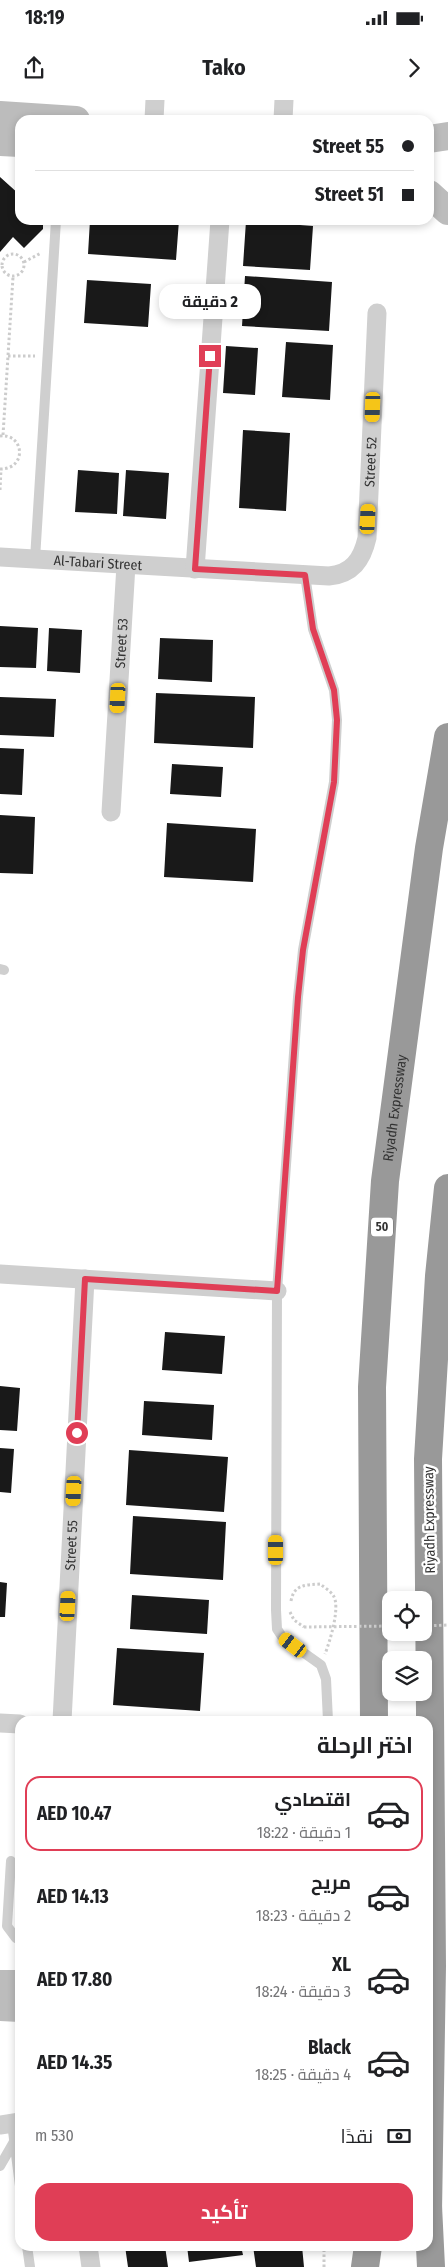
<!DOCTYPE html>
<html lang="ar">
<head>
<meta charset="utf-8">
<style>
  body { margin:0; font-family:"Fira Sans Condensed",Cairo,sans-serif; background:#f6f6f6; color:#202124; direction:rtl; height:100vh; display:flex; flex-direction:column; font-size:19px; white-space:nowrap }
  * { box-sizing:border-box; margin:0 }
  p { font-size:16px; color:#757577 }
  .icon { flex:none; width:28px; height:28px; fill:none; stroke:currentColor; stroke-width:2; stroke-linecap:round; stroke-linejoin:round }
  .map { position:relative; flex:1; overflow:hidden; direction:ltr }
  .side { position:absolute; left:15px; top:1616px; width:418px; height:535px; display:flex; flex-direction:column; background:#fff; border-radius:15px; box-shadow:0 2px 8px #0003; direction:rtl }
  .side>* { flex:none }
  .banner { position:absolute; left:15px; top:15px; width:419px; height:110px; border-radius:15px; box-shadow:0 2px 8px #0003; direction:rtl; display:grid; align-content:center; height:110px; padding:0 20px; background:#fff }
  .tools { position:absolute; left:382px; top:1491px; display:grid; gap:10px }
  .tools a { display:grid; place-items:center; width:50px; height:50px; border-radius:10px; background:#fff; box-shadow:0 2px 8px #0003; font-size:25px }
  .end { position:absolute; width:22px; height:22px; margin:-11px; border:6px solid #e03e56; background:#fff; box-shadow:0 0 0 2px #fff }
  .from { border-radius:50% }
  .bubble { position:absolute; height:35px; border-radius:15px; background:#fff; box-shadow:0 2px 8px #0003; font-size:16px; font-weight:700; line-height:35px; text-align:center; direction:rtl }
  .car { position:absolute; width:15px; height:30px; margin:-15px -8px; border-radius:6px; box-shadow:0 0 4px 1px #0007; background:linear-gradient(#f5c518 24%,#345 0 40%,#f5c518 0 76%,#345 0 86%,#f5c518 0) }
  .banner b { display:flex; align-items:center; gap:18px; height:48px; font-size:19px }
  .banner b+b { border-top:1px solid #e0e0e0 }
  .banner i { width:12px; height:12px; background:#202124 }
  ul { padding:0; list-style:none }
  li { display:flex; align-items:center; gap:15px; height:75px; margin:0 10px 8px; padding:0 10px; border:2px solid transparent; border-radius:15px }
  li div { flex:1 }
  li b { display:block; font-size:19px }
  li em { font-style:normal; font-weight:700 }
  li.selected { border-color:#e03e56 }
  li>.icon { width:45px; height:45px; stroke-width:1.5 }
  h2 { padding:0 20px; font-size:22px; line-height:60px }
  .pay { display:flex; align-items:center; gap:12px; height:55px; padding:0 20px; font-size:19px }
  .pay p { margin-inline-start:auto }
  .action { display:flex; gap:10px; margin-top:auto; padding:10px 20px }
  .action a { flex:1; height:58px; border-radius:15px; background:#e03e56; color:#fff; font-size:20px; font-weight:700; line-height:58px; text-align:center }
  .status { display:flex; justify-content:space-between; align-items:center; height:35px; padding:0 25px; background:#fff; direction:ltr }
  .status svg { height:14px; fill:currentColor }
  header { display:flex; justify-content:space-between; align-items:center; height:65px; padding:0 20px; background:#fff; font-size:22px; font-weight:700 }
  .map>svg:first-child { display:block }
  .building { fill:#191919 }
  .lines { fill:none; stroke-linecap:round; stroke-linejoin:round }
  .path { stroke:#ccc; stroke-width:3; stroke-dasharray:2.5 2.5; stroke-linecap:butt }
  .lane { stroke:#cfcfcf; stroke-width:10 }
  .street { stroke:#cfcfcf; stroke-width:19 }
  .secondary { stroke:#bcbcbc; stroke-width:28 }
  .highway { stroke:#999; stroke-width:28 }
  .path-bridge { stroke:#ccc; stroke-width:3; stroke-dasharray:2.5 2.5; stroke-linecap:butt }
  .route { stroke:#e03e56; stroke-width:6 }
  .labels { text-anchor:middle; stroke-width:5; stroke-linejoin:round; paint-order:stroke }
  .shield { fill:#fff; stroke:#707070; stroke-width:1 }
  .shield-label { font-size:12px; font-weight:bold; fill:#323232 }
  .street-label { font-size:14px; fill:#323232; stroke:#fff }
</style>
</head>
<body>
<div class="status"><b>18:19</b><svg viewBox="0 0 49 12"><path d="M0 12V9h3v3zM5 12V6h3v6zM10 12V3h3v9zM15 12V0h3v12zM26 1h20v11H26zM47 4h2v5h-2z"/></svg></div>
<header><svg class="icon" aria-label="forward" viewBox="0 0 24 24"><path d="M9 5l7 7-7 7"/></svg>Tako<svg class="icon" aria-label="share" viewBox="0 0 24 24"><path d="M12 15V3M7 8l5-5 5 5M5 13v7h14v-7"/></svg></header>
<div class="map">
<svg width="448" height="2167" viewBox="0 0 448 2167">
  <rect width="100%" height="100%" fill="#fff"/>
  <path class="building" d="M0,77L20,95V120H43V129L24,148L13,137L0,152Z
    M90,120H179L176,160L88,154Z
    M246,121L313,126L310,170L243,166Z
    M245,176L332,182L329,231L242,226Z
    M87,180L151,184L148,227L84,223Z
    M286,242L333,245L330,300L282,297Z
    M226,246L258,248L255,295L223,293Z
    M243,330L290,333L286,411L239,408Z
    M78,370L119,373L117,414L75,412Z
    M126,370L169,373L166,419L123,416Z
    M0,526L38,528L36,568L0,567Z
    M49,528L82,530L80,573L47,571Z
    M160,538L213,540L212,582L158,579Z
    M156,593L255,597L253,648L154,643Z
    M0,597L56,599L54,637L0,635Z
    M0,648L24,649L22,695L0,694Z
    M172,664L223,667L221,697L170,694Z
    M0,715L35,717L33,774L0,773Z
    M167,723L256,729L253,782L164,777Z
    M165,1232L225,1236L222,1274L162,1270Z
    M0,1286L20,1288L17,1331L0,1330Z
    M144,1301L214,1305L212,1340L142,1335Z
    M0,1348L14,1349L11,1393L0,1392Z
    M129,1350L228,1357L224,1412L126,1405Z
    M133,1416L226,1422L223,1480L130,1474Z
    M0,1482L7,1483L5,1517H0Z
    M132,1495L209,1500L207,1534L130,1529Z
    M117,1548L204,1553L200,1611L113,1605Z
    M125,2146H165L168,2167H128Z
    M187,2146H241L243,2155L189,2162Z
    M253,2146H302L304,2167H256Z"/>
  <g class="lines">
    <path class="path" d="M2 165a11 11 0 1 1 22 0a11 11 0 1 1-22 0Z
      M24,162L41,153
      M8,256H35
      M3,335L13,177
      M0,336C24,333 28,369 0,369
      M0,390L1,369
      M291,1501C294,1484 306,1485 320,1484C324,1487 330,1491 333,1495C341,1506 330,1541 325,1554
      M290,1512L294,1520L304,1527
      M324,2167V2146"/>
    <path class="lane" d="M35,459L56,120
      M305,475L313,529L334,590L337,620L334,682L303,850L298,897L277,1191L276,1510L277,1529L283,1538L321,1565L326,1579L328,1621
      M0,869L4,870
      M11,1761L7,1826L16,1838L20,1840
      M12,2023L20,2086
      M0,2066L15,2040
      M27,2146L30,2167"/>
    <g class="street">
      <path d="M154,20L155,0"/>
      <path d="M283,20L284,0"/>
      <path id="s1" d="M0,457L329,476C352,474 362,460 367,438L377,213"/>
      <path d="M195,469L220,120"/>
      <path id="s2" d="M111,712L126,465"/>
      <path d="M0,1174L277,1191"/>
      <path id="s3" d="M62,1621L85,1179"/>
      <path d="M0,1623L20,1624"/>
      <path d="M0,2025L20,2022"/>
      <path d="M88,2146L91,2167"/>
    </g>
    <path class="secondary" d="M0,15L76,20
      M429,39L448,36
      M0,42L20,43
      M429,94L448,111
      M0,1884H20
      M0,1907L20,1908"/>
    <g class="highway">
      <path id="s4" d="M374,1621L372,1287L385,1081L429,748L448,637"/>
      <path d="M428,2106L431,2167"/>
      <path d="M428,2112L432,1866L428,1359L439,1176L448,1088"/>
      <path d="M365,2167L368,2146"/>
    </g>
    <path class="path-bridge" d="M424,1526L448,1525
      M304,1527L391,1526"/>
  </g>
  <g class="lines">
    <path class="route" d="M77,1333L85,1179L277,1191L298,897L303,850L334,682L337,620L334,590L313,529L305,475L195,469L210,256"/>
  </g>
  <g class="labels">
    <rect class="shield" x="371" y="1117.5" width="22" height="19" rx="4"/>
    <g class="shield-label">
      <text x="382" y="1131">50</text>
    </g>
    <g class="street-label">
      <text dy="5" stroke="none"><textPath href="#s1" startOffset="464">Street 52</textPath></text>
      <text dy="5" stroke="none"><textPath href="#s1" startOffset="98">Al-Tabari Street</textPath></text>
      <text dy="5" stroke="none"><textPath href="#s2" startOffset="169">Street 53</textPath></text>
      <text dy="5" stroke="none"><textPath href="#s4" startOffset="614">Riyadh Expressway</textPath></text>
      <text transform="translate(429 1420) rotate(-91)" y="5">Riyadh Expressway</text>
      <text dy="5" stroke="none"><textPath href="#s3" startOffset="176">Street 55</textPath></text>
    </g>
  </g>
</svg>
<div class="tools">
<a><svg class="icon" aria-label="locate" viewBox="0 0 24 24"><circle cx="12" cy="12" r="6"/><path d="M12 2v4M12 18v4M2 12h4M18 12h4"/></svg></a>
<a><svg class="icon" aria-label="layers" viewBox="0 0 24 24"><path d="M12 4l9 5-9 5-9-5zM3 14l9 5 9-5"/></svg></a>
</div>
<i class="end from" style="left:77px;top:1333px"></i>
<i class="end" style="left:210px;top:256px"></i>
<div class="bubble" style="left:159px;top:184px;width:102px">2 دقيقة</div>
<i class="car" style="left:373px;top:307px;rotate:182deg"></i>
<i class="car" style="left:368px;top:419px;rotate:3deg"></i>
<i class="car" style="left:118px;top:598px;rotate:183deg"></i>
<i class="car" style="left:74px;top:1391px;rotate:183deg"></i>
<i class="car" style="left:276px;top:1450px;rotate:0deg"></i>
<i class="car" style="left:68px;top:1506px;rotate:3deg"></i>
<i class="car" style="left:293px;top:1545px;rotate:307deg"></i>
<div class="banner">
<b><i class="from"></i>Street 55</b>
<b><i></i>Street 51</b>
</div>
<section class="side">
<h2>اختر الرحلة</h2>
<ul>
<li class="selected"><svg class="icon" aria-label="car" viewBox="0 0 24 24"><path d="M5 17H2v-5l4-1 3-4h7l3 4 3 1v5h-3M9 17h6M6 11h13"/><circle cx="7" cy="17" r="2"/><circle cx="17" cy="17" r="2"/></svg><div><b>اقتصادي</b><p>1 دقيقة · 18:22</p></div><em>AED 10.47</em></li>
<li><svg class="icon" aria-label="car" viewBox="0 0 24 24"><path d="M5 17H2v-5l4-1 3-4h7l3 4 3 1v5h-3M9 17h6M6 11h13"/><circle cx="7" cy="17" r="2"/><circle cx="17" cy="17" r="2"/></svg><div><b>مريح</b><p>2 دقيقة · 18:23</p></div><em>AED 14.13</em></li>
<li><svg class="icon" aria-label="car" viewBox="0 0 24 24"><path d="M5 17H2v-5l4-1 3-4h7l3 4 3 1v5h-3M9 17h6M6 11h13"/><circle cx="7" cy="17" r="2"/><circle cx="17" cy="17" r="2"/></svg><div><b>XL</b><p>3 دقيقة · 18:24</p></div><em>AED 17.80</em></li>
<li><svg class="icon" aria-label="car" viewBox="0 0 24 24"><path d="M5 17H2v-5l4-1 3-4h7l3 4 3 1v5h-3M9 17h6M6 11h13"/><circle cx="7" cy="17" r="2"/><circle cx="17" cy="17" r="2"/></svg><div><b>Black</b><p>4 دقيقة · 18:25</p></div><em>AED 14.35</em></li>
</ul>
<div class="pay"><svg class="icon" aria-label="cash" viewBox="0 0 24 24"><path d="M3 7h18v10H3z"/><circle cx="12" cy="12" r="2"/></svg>نقدًا<p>530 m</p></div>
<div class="action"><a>تأكيد</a></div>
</section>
</div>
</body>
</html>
